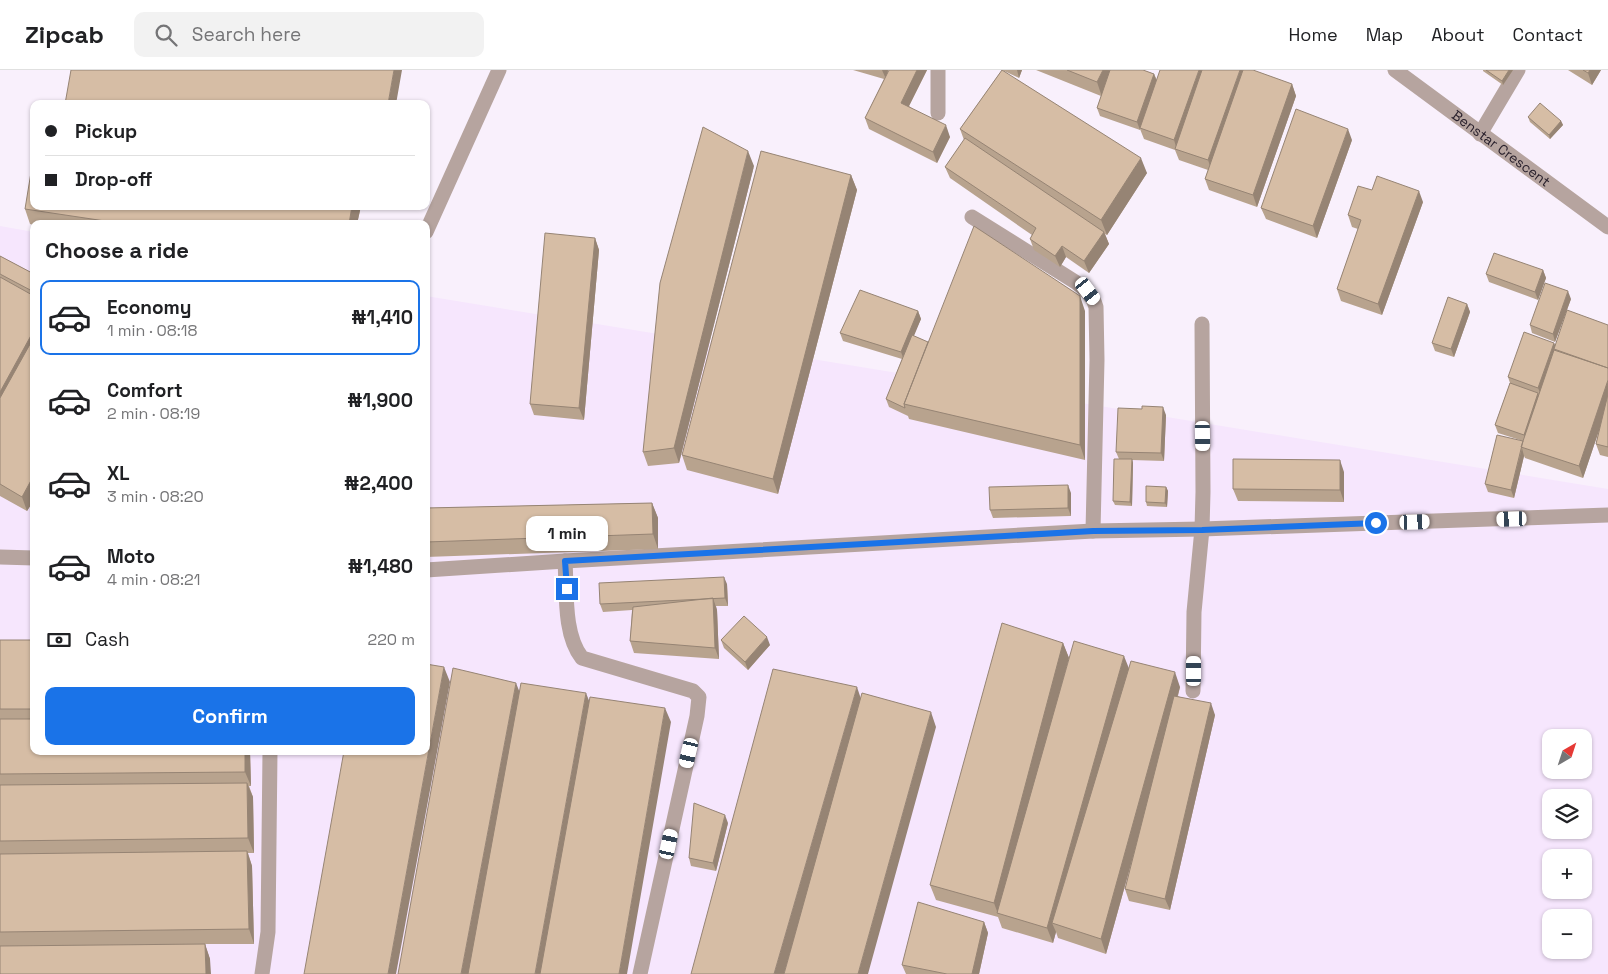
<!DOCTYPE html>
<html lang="en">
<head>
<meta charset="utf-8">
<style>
  body { margin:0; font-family:"Space Grotesk",sans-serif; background:#f2f2f2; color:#202124; height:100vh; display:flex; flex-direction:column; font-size:19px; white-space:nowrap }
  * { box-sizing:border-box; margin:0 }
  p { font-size:16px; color:#757577 }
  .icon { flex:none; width:28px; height:28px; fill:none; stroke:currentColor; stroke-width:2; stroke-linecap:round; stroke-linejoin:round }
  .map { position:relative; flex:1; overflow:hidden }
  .panel { position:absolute; left:30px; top:150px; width:400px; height:535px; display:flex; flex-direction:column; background:#fff; border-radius:10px; box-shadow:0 1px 4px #0004 }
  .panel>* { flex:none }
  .banner { position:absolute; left:30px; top:30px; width:400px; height:110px; border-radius:10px; box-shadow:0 1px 4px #0004; display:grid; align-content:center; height:110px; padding:0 15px; background:#fff }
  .needle { width:32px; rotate:39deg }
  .fabs { position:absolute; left:1542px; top:659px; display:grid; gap:10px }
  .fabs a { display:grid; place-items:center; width:50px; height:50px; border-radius:10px; background:#fff; box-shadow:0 1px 4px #0004; font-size:25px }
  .end { position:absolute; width:22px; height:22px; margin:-11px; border:6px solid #1a73e8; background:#fff; box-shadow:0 0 0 2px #fff }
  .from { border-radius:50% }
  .bubble { position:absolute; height:35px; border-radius:10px; background:#fff; box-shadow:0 1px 4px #0004; font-size:16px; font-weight:700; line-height:35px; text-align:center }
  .car { position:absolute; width:15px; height:30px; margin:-15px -8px; border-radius:6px; box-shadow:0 0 4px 1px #0007; background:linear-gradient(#fff 24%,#345 0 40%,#fff 0 76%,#345 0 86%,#fff 0) }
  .banner b { display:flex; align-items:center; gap:18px; height:48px; font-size:19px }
  .banner b+b { border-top:1px solid #e0e0e0 }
  .banner i { width:12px; height:12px; background:#202124 }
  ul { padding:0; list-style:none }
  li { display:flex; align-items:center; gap:15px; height:75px; margin:0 10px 8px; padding:0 5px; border:2px solid transparent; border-radius:10px }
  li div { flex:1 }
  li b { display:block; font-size:19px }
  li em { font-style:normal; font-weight:700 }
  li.on { border-color:#1a73e8 }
  li>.icon { width:45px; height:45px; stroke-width:1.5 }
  h2 { padding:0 15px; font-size:22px; line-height:60px }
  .pay { display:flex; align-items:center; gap:12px; height:55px; padding:0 15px; font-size:19px }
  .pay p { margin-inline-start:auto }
  .button { display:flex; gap:10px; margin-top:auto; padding:10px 15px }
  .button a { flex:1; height:58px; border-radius:10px; background:#1a73e8; color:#fff; font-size:20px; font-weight:700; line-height:58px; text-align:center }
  header { display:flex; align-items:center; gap:30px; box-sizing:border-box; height:70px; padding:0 25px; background:#fff; border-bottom:1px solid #e0e0e0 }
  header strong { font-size:24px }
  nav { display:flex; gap:28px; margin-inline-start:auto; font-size:18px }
  .search { width:350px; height:45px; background:#f2f2f2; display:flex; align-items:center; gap:12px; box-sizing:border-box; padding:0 18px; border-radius:10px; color:#757577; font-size:19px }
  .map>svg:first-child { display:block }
  .built { fill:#f6e6fd; fill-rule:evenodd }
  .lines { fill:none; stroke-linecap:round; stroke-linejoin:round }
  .minor { stroke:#b6a49f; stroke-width:15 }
  .wall { fill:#b8a38e }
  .shaded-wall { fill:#968474 }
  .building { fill:#d6bda5; stroke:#968474 }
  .route { stroke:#1a73e8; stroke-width:6 }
  .labels { text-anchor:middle; stroke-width:4.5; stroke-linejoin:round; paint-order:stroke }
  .street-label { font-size:14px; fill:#29202c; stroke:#f9f0fc }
</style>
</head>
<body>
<header>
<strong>Zipcab</strong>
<div class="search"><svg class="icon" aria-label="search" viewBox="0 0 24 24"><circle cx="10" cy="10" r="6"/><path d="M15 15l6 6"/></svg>Search here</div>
<nav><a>Home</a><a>Map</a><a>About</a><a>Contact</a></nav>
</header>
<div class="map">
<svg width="1608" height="904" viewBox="0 0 1608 904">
  <rect width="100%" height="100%" fill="#f9f0fc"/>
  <path class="built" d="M0,156L34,162V681H426V226L1608,419V904H0ZM1551,668H1584V700H1551ZM1551,728H1584V760H1551ZM1551,788H1584V820H1551ZM1551,848H1584V880H1551Z"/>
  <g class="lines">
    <g class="minor">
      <path id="s1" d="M1395,0L1608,157"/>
      <path d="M938,43V0"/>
      <path d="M1480,64L1518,0"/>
      <path d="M972,147L1077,213C1086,220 1093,226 1096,237L1097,290L1093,461"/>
      <path d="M426,162L499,0"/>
      <path d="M0,487L34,488"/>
      <path d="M565,491C567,521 563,564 582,588L693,621L699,627L697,646L640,904"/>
      <path d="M426,500L565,491L1093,461L1202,459L1608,445"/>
      <path d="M1193,621L1194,542L1202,459L1203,422L1202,254"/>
      <path d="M262,904L268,862L270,681"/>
    </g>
  </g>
  <path class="wall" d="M853,0H888V3L889,0H927L909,36L950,67L937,93L869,59L865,48L884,9Z
    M1002,0H1022L1019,8L1002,0L1147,103L1107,165L1105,164L1109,174L1089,203L1066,187L1060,197L1034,180L1030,169L1032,165L950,108L945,97L964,70L960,59Z
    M1036,0H1143L1154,4L1157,10L1292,14L1296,26L1257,137L1209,120L1205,109L1208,100L1179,90L1175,80L1144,69L1140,59V60L1100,46L1097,38L1101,26Z
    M1483,0H1513L1503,15L1483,1Z
    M1568,0H1601L1592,15Z
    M1528,47L1561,51L1563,55L1550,69L1530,52Z
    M1352,70L1317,168L1266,149L1261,138Z
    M754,96L679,393L648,396L643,382Z
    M851,105L857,120L778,424L687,400L682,385Z
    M1372,120L1423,132L1382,245L1341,231L1337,219L1358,159L1352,157L1348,145Z
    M361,136L357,154H34V155L30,154L25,139Z
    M595,168L599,180L584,350L534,345L530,334Z
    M0,186L34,204V430L27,441L0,426Z
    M1543,200L1546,208L1538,230L1489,212L1486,204Z
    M1571,229L1555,272L1532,263L1530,255Z
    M1467,234L1470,242L1454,287L1435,281L1432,273Z
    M918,241L921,249L913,266L928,272L1085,241V390L909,349L908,346L889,337L886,329L902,289L843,271L840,263Z
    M1608,255V387L1600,385L1596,374L1599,360L1583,408L1525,388L1524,386L1514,428L1488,422L1485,414L1523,371L1498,363L1495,355L1510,313L1508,307L1554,273L1555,275Z
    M1166,345L1164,391L1132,390L1133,393L1132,436L1115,435L1113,431L1119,389L1116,382Z
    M1344,402V432L1238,431L1233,419Z
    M1166,417L1168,421L1167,437L1147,436L1146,432Z
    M1071,423V446L993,448L990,440Z
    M652,433L658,448V479L426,487V438Z
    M727,514L728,536H716L717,540L719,589L634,583L630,571L632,540L603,542L600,534Z
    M0,570H34V681H250L251,716H249L253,727L254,783H248L252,796L254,874H205L210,889L0,904Z
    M721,570L770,575L748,600L724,578Z
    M1063,573L1069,588L1060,620L1129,598L1180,617L1178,626L1215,645L1170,840L1129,831L1125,819L1133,787L1106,884L1058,868L1056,862L1053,873L1002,858L998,847L936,830L930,815Z
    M728,753L716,801L691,796L689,788Z
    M984,852L988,863L979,904H906L902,895Z"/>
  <path class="shaded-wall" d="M394,0H402L396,34H388Z
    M882,0H888L886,9Z
    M917,0H927L905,44L901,33Z
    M1017,0H1022L1019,8Z
    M1103,0H1115L1102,27L1097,12Z
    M1199,0H1207L1177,80L1174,70Z
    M1240,0H1249L1212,102L1208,90Z
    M1509,0H1513L1503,15L1502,11Z
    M1590,0H1601L1592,15L1588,3Z
    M1154,4L1157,12L1140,58V60L1137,52Z
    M1292,14L1296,26L1257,137L1253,125Z
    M1561,51L1563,55L1550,69L1549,65Z
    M946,55L950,67L937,93L933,82Z
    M1348,59L1352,70L1317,168L1313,156Z
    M748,81L754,96L679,393L674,378Z
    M1141,88L1147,103L1107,165L1101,150Z
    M851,105L857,120L778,424L773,409Z
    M1419,121L1423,132L1382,245L1378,234Z
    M352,136H361L357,154H349Z
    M1104,162L1109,174L1089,203L1084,191Z
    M595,168L599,180L584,350L579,338Z
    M1062,176L1066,187L1060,197L1055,186Z
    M1543,200L1546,208L1538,230L1535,222Z
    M1568,221L1571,229L1555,272L1553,264Z
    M1080,226L1085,241V390L1080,375Z
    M1467,234L1470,242L1454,287L1451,279Z
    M918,241L921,249L904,290L901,282Z
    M34,260V284L0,347V322Z
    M1554,273L1557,280L1554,279L1556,285L1541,325L1538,318Z
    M1608,310V334L1583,408L1579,396Z
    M1538,323L1541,331L1526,373L1524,365Z
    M1163,337L1166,345L1164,391L1161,383Z
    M1522,378L1524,386L1514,428L1511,420Z
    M1132,389L1133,393L1132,436L1130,432Z
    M1340,390L1344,402V432L1340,420Z
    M34,405V430L27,441L22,427Z
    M1068,415L1071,423V446L1068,438Z
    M1166,417L1168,421L1167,437L1165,433Z
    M652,433L658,448V479L653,464Z
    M724,507L727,514L728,536L725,528Z
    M713,528L717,540L719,589L715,578Z
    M767,567L770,575L748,600L745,592Z
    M1063,573L1069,588L1000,844H998L994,833Z
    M1124,586L1130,601L1052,853L1056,862L1053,873L1047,858Z
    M444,597L450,612L396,904H388Z
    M1175,602L1180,617L1106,884L1101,869Z
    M516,613L522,628L469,904H461Z
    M857,617L862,632L784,904H774Z
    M586,623L592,638L543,904H535Z
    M1211,633L1215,645L1170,840L1165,829Z
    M665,638L671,652L627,904H619Z
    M931,642L936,657L868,904H858Z
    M245,681H250L251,716L245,702Z
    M247,713L253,727L254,783L248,768Z
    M725,745L728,753L716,801L713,793Z
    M247,781L252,796L254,874L249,859Z
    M984,852L988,863L979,904H972Z
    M205,874L210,889L211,904H206Z"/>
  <path class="building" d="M71,0H394L388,34H65Z
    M889,0H917L901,33L946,55L933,82L865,48Z
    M1002,0L1141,88L1101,150L960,59Z
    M1067,0H1103L1097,12Z
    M1110,0H1143L1154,4L1137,52L1097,38Z
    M1160,0H1199L1174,70L1140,58Z
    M1202,0H1240L1208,90L1175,79Z
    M1243,0H1253L1292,14L1253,125L1205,109Z
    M1486,0H1509L1502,11Z
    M1583,0H1590L1588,3Z
    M1540,33L1561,51L1549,65L1528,47Z
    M1296,39L1348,59L1313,156L1261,138Z
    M703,57L748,81L674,378L643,382L660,213Z
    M965,68L1104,162L1084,191L1062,176L1055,186L1030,169L1036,158L945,97Z
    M761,81L851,105L773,409L682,385Z
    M34,84V136H352L349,154H125L25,139Z
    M1377,106L1419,121L1378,234L1337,219L1361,150L1348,145L1358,116L1372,120Z
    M974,156L1080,226V375L904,334Z
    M545,163L595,168L579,338L530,334Z
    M1494,183L1543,200L1535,222L1486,204Z
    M0,186L34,204V222L0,204Z
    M0,207L34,226V260L0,322Z
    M1545,213L1568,221L1553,264L1530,255Z
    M860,220L918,241L901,282L840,263Z
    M1448,227L1467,234L1451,279L1432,273Z
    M1567,240L1608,255V298L1554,279Z
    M1524,262L1554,273L1538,318L1508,307Z
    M912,265L928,272L904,334L905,338L886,329Z
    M34,267V405L22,427L0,414V328Z
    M1554,280L1608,298V310L1579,396L1521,377Z
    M1510,313L1538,323L1524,365L1495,355Z
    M1608,324V377L1596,374Z
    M1142,336L1163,337L1161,383L1116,382L1118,338L1142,339Z
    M1497,365L1523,371L1511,420L1485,414Z
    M1114,389H1132L1130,432L1113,431Z
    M1233,389L1340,390V420L1233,419Z
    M1068,415V438L990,440L989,417Z
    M1146,416L1166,417L1165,433L1146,432Z
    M652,433L653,464L426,472V438Z
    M724,507L725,528L600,534L599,513Z
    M713,528L715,578L630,571L633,537Z
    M744,546L767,567L745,592L721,570Z
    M1002,553L1063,573L994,833L930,815Z
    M0,570H34V639H0Z
    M1074,571L1124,586L1047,858L997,843Z
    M1131,591L1175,602L1101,869L1052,853Z
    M426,594L444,597L388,904H304L344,681H426Z
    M453,598L516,613L461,904H398Z
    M773,599L857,617L774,904H691Z
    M521,613L586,623L535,904H468Z
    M862,623L931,642L858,904H784Z
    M1174,626L1211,633L1165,829L1125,819Z
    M590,627L665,638L619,904H540Z
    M0,649H34V681H245V702L0,704Z
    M247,713L248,768L0,771V715Z
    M694,733L725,745L713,793L689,788Z
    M247,781L249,859L0,862V784Z
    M918,832L984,852L972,904H947L902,895Z
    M205,874L206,904H0V876Z"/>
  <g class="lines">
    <path class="route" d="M567,519L565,491L1093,461L1202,460L1376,453"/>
  </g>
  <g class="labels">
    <g class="street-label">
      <text dy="5" stroke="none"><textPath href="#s1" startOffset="132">Benstar Crescent</textPath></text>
    </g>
  </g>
</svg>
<div class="fabs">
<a><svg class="needle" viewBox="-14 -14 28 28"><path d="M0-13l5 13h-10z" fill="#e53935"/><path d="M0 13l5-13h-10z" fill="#757577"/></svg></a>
<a><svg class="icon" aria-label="layers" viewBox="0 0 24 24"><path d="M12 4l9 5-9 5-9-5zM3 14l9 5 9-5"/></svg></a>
<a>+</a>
<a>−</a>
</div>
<i class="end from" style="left:1376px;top:453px"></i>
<i class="end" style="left:567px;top:519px"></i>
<div class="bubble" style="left:526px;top:446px;width:82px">1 min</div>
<i class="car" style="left:1088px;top:221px;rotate:143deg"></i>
<i class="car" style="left:1203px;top:366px;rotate:179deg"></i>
<i class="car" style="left:1512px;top:449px;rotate:268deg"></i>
<i class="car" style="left:1415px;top:452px;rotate:88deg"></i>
<i class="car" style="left:1194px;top:601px;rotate:0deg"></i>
<i class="car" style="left:689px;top:683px;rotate:193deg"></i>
<i class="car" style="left:669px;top:774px;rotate:12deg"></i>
<div class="banner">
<b><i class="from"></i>Pickup</b>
<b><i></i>Drop-off</b>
</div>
<section class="panel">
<h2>Choose a ride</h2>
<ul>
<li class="on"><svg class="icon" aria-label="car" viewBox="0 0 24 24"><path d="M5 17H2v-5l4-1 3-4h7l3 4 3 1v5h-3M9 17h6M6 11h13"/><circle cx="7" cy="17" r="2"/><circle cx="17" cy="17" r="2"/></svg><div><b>Economy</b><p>1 min · 08:18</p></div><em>₦1,410</em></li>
<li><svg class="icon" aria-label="car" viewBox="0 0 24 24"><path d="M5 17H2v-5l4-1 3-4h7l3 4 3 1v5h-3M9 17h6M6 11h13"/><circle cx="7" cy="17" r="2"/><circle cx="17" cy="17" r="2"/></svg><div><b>Comfort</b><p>2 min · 08:19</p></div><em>₦1,900</em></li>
<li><svg class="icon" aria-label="car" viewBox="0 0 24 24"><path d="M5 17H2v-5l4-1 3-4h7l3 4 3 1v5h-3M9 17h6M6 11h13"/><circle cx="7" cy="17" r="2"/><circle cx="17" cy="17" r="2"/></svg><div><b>XL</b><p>3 min · 08:20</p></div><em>₦2,400</em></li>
<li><svg class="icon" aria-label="car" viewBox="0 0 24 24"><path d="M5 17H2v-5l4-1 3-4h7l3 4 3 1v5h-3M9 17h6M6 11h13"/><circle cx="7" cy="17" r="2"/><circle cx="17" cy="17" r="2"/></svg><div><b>Moto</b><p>4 min · 08:21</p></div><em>₦1,480</em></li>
</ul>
<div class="pay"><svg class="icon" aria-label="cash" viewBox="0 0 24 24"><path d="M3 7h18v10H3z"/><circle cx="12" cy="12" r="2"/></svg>Cash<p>220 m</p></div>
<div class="button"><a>Confirm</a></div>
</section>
</div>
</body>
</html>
